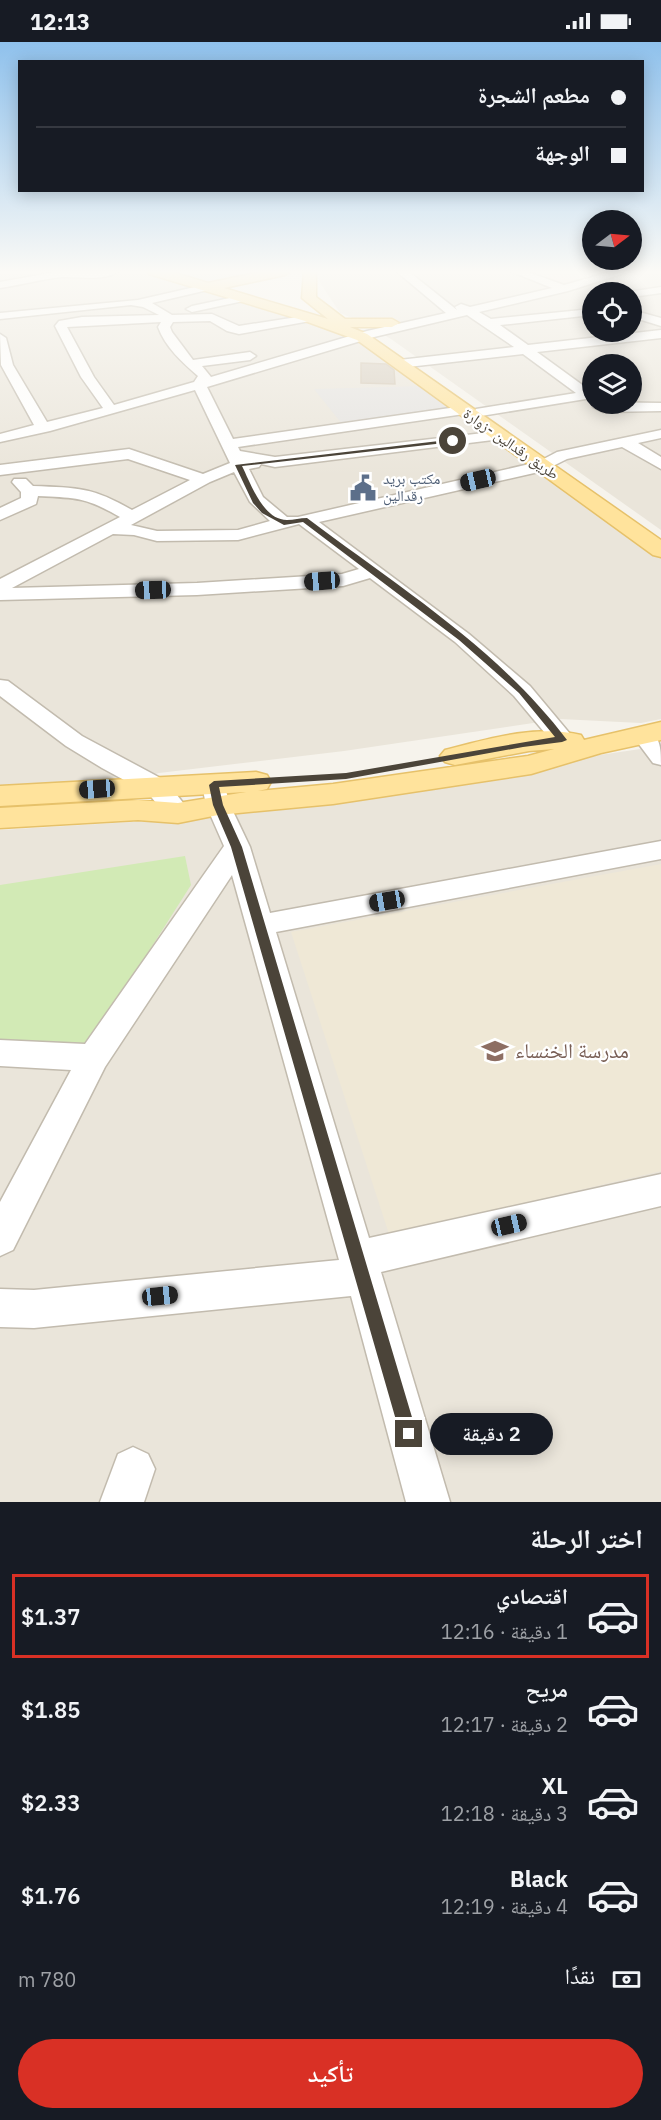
<!DOCTYPE html>
<html lang="ar">
<head>
<meta charset="utf-8">
<style>
  body { margin:0; font-family:"IBM Plex Sans","Noto Naskh Arabic",sans-serif; background:#242831; color:#f1f3f6; direction:rtl; height:100vh; display:flex; flex-direction:column; font-size:22px; white-space:nowrap }
  * { box-sizing:border-box; margin:0 }
  p { font-size:20px; color:#9ea1a6 }
  .icon { flex:none; width:33px; height:33px; fill:none; stroke:currentColor; stroke-width:2; stroke-linecap:round; stroke-linejoin:round }
  .map { position:relative; height:1460px; overflow:hidden; direction:ltr }
  .panel { display:flex; flex-direction:column; background:#171b24; flex:1 }
  .panel>* { flex:none }
  .hud { position:absolute; left:18px; top:18px; width:626px; height:132px; border-radius:0px; box-shadow:0 3px 15px #0003; direction:rtl; display:grid; align-content:center; height:132px; padding:0 18px; background:#171b24 }
  .needle { width:39px; rotate:74deg }
  .controls { position:absolute; left:582px; top:168px; display:grid; gap:12px }
  .controls a { display:grid; place-items:center; width:60px; height:60px; border-radius:50%; background:#171b24; box-shadow:0 3px 15px #0003; font-size:30px }
  .end { position:absolute; width:27px; height:27px; margin:-14px; border:8px solid #4b4439; background:#fff; box-shadow:0 0 0 3px #fff }
  .from { border-radius:50% }
  .bubble { position:absolute; height:42px; border-radius:21px; background:#171b24; box-shadow:0 3px 15px #0003; font-size:20px; font-weight:600; line-height:42px; text-align:center; direction:rtl }
  .car { position:absolute; width:18px; height:36px; margin:-18px -9px; border-radius:8px; box-shadow:0 0 4px 2px #0007; background:linear-gradient(#222 24%,#8ab4d8 0 40%,#222 0 76%,#8ab4d8 0 86%,#222 0) }
  .hud b { display:flex; align-items:center; gap:21px; height:57px; font-size:22px }
  .hud b+b { border-top:2px solid #363941 }
  .hud i { width:15px; height:15px; background:#f1f3f6 }
  ul { padding:0; list-style:none }
  li { display:flex; align-items:center; gap:18px; height:84px; margin:0 12px 9px; padding:0 6px; border:3px solid transparent; border-radius:0px }
  li div { flex:1 }
  li b { display:block; font-size:22px }
  li em { font-style:normal; font-weight:600 }
  li.current { border-color:#d93025 }
  li>.icon { width:54px; height:54px; stroke-width:1.5 }
  h2 { padding:0 18px; font-size:27px; line-height:72px }
  .pay { display:flex; align-items:center; gap:15px; height:66px; padding:0 18px; font-size:22px }
  .pay p { margin-inline-start:auto }
  .primary-button { display:flex; gap:12px; margin-top:auto; padding:12px 18px }
  .primary-button a { flex:1; height:69px; border-radius:36px; background:#d93025; color:#fff; font-size:24px; font-weight:600; line-height:69px; text-align:center }
  .status { display:flex; justify-content:space-between; align-items:center; height:42px; padding:0 30px; background:#171b24; direction:ltr }
  .status svg { height:16px; fill:currentColor }
  .map>svg:first-child { display:block }
  .residential { fill:#eae5da; fill-rule:evenodd }
  .education { fill:#efe8d6 }
  .medical { fill:#f6e3e0 }
  .green { fill:#d2eab5 }
  .parking { fill:#e5e3e0 }
  .building { fill:#d8cfc1; stroke:#d3c7b4; stroke-width:1.5 }
  .lines { fill:none; stroke-linecap:round; stroke-linejoin:round }
  .minor-casing { stroke:#c2bbae; stroke-width:3 }
  .major-casing { stroke:#e6c16a; stroke-width:3 }
  .minor { fill:#fff; fill-rule:evenodd }
  .major { fill:#ffe39c; fill-rule:evenodd }
  .route { fill:#4b4439 }
  .labels { text-anchor:middle; stroke-width:4.5; stroke-linejoin:round; paint-order:stroke }
  .far-street-label { font-size:15px; fill:#4b4439; stroke:#fff }
  .far-service-label { font-size:15px; fill:#4e5e75; stroke:#fff; text-anchor:start }
  .near-education-label { font-size:21px; fill:#785e54; stroke:#fff; text-anchor:start }
</style>
</head>
<body>
<div class="status"><b>12:13</b><svg viewBox="0 0 49 12"><path d="M0 12V9h3v3zM5 12V6h3v6zM10 12V3h3v9zM15 12V0h3v12zM26 1h20v11H26zM47 4h2v5h-2z"/></svg></div>
<div class="map">
<svg width="661" height="1460" viewBox="0 0 661 1460">
  <rect width="100%" height="100%" fill="#f6f3ec"/>
  <path class="residential" d="M0,229H297L217,249L361,295L661,512V677L641,681L560,677L344,709L159,731L120,741L0,751Z
    M320,229H661V488L391,297L362,280L340,271L319,239ZM592,250H632V290H592ZM592,322H632V362H592Z
    M661,704V1460H0V788L148,779Z"/>
  <path class="education" d="M661,822V1129L389,1192L291,890Z"/>
  <path class="medical" d="M526,229H603L567,240L554,239Z"/>
  <path class="green" d="M185,814L191,843L86,1008H0V843Z"/>
  <path class="parking" d="M422,344L449,367L342,382L314,347Z"/>
  <path class="building" d="M361,321L386,322L394,328L395,342L361,341Z"/>
  <g class="lines">
    <g class="minor-casing">
      <path id="minor" d="M61,229H119C104,240 80,234 62,235C42,237 20,243 0,246V240Z
        M396,229H408L457,268L455,265L461,262L470,265L552,246L510,229H525L564,243L614,229H631L568,249L479,270L491,277L592,267V273L500,283L528,303L661,288V296L537,310L592,350V356L481,374L476,373L474,370L476,367L576,351L523,312L399,326L393,322L399,318L514,305L467,273L374,295L207,345L233,397L464,364L471,368L464,372L238,405L240,409L275,415L501,389L508,393L501,397L275,425L261,422L259,425L249,427L263,455L287,475H298L538,420L557,410L661,388V396L638,401L661,415V427L622,405L567,417L543,429L319,480L469,592L530,644L581,705L585,710L581,715L573,717L565,715L514,654L455,600L370,536L343,544L197,553L0,558V537L120,475C85,455 77,456 38,454L36,462L0,478V466L21,456V450L12,440L14,437H26L33,444C79,446 92,445 132,468L190,438L128,417L0,433V423L129,407L203,432L230,421L195,348L50,389L0,400V392L34,383L1,323L0,292L6,296L13,323L47,380L103,366L81,335L55,284L59,279L82,275L159,273L143,265L131,263L0,277V271L138,258L208,242L212,243V247L152,261L172,273L212,272L239,284L310,273L316,276L310,279L239,292L227,289L210,279L173,280L170,285L172,290L193,318L250,310L256,314L250,318L202,324L211,335L367,289L446,271ZM161,280L158,285C165,305 183,321 198,334L194,340L114,363L94,335L67,285ZM234,430L250,460L270,479L238,488L157,489L131,483L210,440ZM299,482L359,527L342,532L197,541L12,546L113,492L134,493L157,499L238,498Z
        M661,245V251L632,255V250H628Z
        M244,253L248,254V258L192,270L186,267L192,264Z
        M632,268L661,276V284L632,275Z
        M592,360L661,361V369L603,370L593,365Z
        M0,638L8,639L82,694L166,739L191,771L187,777L178,779L169,777L148,751L102,726L66,704L0,654Z
        M643,686C661,691 661,707 661,723L653,721L632,693L635,688Z
        M214,735L223,738L230,763L250,805L270,871L661,799V817L276,890L369,1196L661,1132V1164L381,1230L450,1460H406L351,1254L34,1286L0,1285V1247L34,1248L339,1218L232,833L105,1025L13,1208L0,1214V1160L71,1028L0,1024V998L85,1002L224,804L206,763L202,743L205,738Z
        M133,1405L148,1412L155,1427L144,1460H100L118,1412Z"/>
    </g>
    <g class="major-casing">
      <path id="major" d="M148,229H169L208,241L265,229H291L285,233L224,246L328,277L302,256L304,229H316V255L345,277H392L399,281L392,285H350L367,292L661,498V515L653,513L357,298L305,279L149,232Z
        M661,680V698L601,711L531,732L333,762L218,773L178,781L138,778L0,786V766L138,758L178,761L246,750L0,764V744L256,730L267,733L271,740L267,747L258,749L333,742L528,714L554,707L529,709L455,723L445,720L440,714L445,708C487,697 538,682 581,693L584,698Z"/>
    </g>
    <use href="#minor" class="minor"/>
    <use href="#major" class="major"/>
  </g>
  <linearGradient id="sky" x2="0" y2="1"><stop stop-color="#8fc1ec"/><stop offset="0.53" stop-color="#fbfaf6"/><stop offset="1" stop-color="#fbfaf6" stop-opacity="0"/></linearGradient>
  <rect width="661" height="434" fill="url(#sky)"/>
  <path class="route" d="M456,397L453,400L242,424C251,442 263,478 287,478C294,478 300,476 307,476C397,544 498,606 567,698L562,700L523,705L346,737L219,745L223,763L242,805L417,1392L415,1398L409,1401L403,1398L400,1392L231,805L213,763L209,743L214,739L346,731L555,695L519,651L459,598L303,480L284,483L262,471L253,461L235,423Z"/>
  <defs>
    <g id="civic-bare" transform="scale(2.07)"><path d="M-.6-6.5H3V-4.5H.6V-3L4-1V1h2V6H-6V1h2V-1L-.6-3ZM-1.2 2.5V6h2.4V2.5Z" fill="#5c6f8a" stroke="#fff" stroke-width="2.5" paint-order="stroke"/></g>
    <g id="school-bare" transform="scale(2.07)"><path d="M0-5L7-2L0 1L-7-2ZM-4 1L0 2.5L4 1V4Q0 6-4 4Z" fill="#8d6e63" stroke="#fff" stroke-width="2.5" paint-order="stroke"/></g>
  </defs>
  <g fill-rule="evenodd">
    <use href="#civic-bare" x="363" y="446"/>
    <use href="#school-bare" x="495" y="1009"/>
  </g>
  <g class="labels">
    <g class="far-street-label">
      <text transform="translate(511 402) rotate(35)" y="5">طريق رقدالين -زوارة</text>
    </g>
    <g class="far-service-label">
      <text x="383" y="442">مكتب بريد<tspan x="383" dy="17">رقدالين</tspan></text>
    </g>
    <g class="near-education-label">
      <text x="515" y="1016">مدرسة الخنساء</text>
    </g>
  </g>
</svg>
<div class="controls">
<a><svg class="needle" viewBox="-14 -14 28 28"><path d="M0-13l5 13h-10z" fill="#e53935"/><path d="M0 13l5-13h-10z" fill="#9ea1a6"/></svg></a>
<a><svg class="icon" aria-label="locate" viewBox="0 0 24 24"><circle cx="12" cy="12" r="6"/><path d="M12 2v4M12 18v4M2 12h4M18 12h4"/></svg></a>
<a><svg class="icon" aria-label="layers" viewBox="0 0 24 24"><path d="M12 4l9 5-9 5-9-5zM3 14l9 5 9-5"/></svg></a>
</div>
<i class="end from" style="left:453px;top:399px"></i>
<i class="end" style="left:409px;top:1392px"></i>
<div class="bubble" style="left:430px;top:1371px;width:123px">2 دقيقة</div>
<i class="car" style="left:478px;top:438px;rotate:257deg"></i>
<i class="car" style="left:322px;top:539px;rotate:266deg"></i>
<i class="car" style="left:153px;top:548px;rotate:268deg"></i>
<i class="car" style="left:97px;top:747px;rotate:266deg"></i>
<i class="car" style="left:387px;top:859px;rotate:260deg"></i>
<i class="car" style="left:509px;top:1183px;rotate:77deg"></i>
<i class="car" style="left:160px;top:1254px;rotate:84deg"></i>
<div class="hud">
<b><i class="from"></i>مطعم الشجرة</b>
<b><i></i>الوجهة</b>
</div>
</div>
<section class="panel">
<h2>اختر الرحلة</h2>
<ul>
<li class="current"><svg class="icon" aria-label="car" viewBox="0 0 24 24"><path d="M5 17H2v-5l4-1 3-4h7l3 4 3 1v5h-3M9 17h6M6 11h13"/><circle cx="7" cy="17" r="2"/><circle cx="17" cy="17" r="2"/></svg><div><b>اقتصادي</b><p>1 دقيقة · 12:16</p></div><em>$1.37</em></li>
<li><svg class="icon" aria-label="car" viewBox="0 0 24 24"><path d="M5 17H2v-5l4-1 3-4h7l3 4 3 1v5h-3M9 17h6M6 11h13"/><circle cx="7" cy="17" r="2"/><circle cx="17" cy="17" r="2"/></svg><div><b>مريح</b><p>2 دقيقة · 12:17</p></div><em>$1.85</em></li>
<li><svg class="icon" aria-label="car" viewBox="0 0 24 24"><path d="M5 17H2v-5l4-1 3-4h7l3 4 3 1v5h-3M9 17h6M6 11h13"/><circle cx="7" cy="17" r="2"/><circle cx="17" cy="17" r="2"/></svg><div><b>XL</b><p>3 دقيقة · 12:18</p></div><em>$2.33</em></li>
<li><svg class="icon" aria-label="car" viewBox="0 0 24 24"><path d="M5 17H2v-5l4-1 3-4h7l3 4 3 1v5h-3M9 17h6M6 11h13"/><circle cx="7" cy="17" r="2"/><circle cx="17" cy="17" r="2"/></svg><div><b>Black</b><p>4 دقيقة · 12:19</p></div><em>$1.76</em></li>
</ul>
<div class="pay"><svg class="icon" aria-label="cash" viewBox="0 0 24 24"><path d="M3 7h18v10H3z"/><circle cx="12" cy="12" r="2"/></svg>نقدًا<p>780 m</p></div>
<div class="primary-button"><a>تأكيد</a></div>
</section>
</body>
</html>
